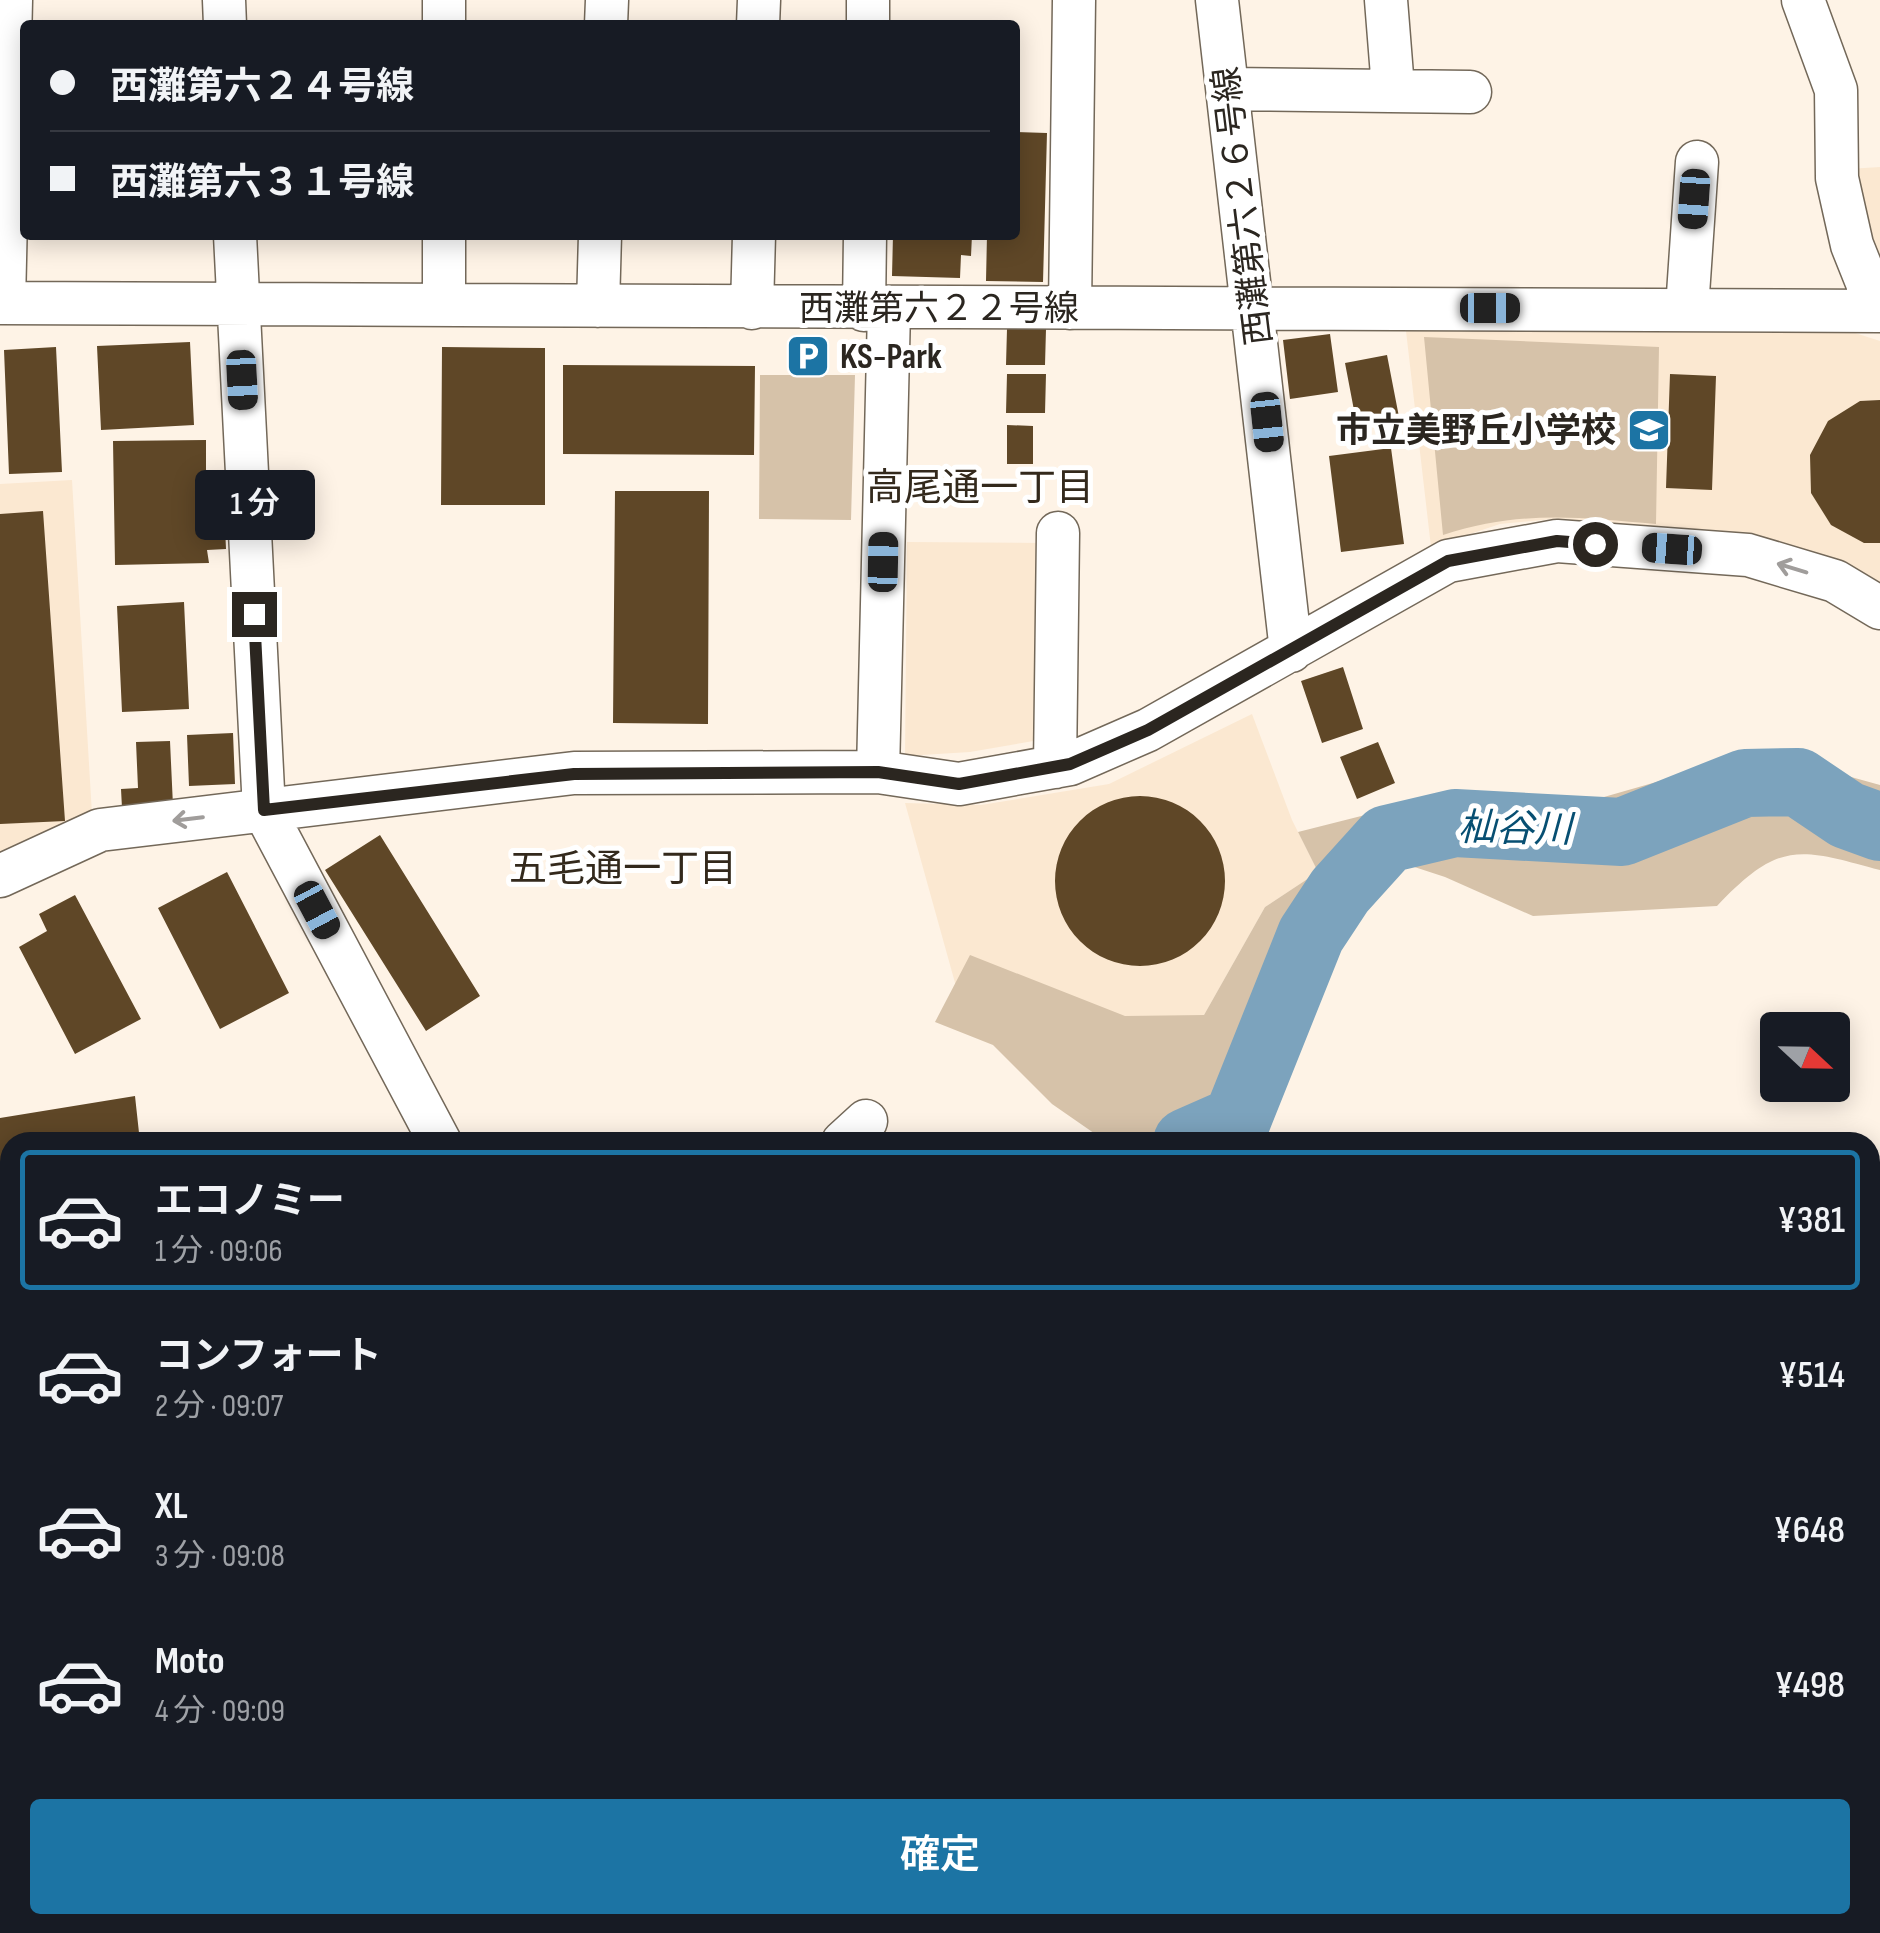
<!DOCTYPE html>
<html lang="ja">
<head>
<meta charset="utf-8">
<style>
  body { margin:0; font-family:"Sofia Sans Condensed","Noto Sans JP",sans-serif; background:#20242c; color:#f1f3f6; height:100vh; display:flex; flex-direction:column; font-size:38px; white-space:nowrap }
  * { box-sizing:border-box; margin:0 }
  p { font-size:32px; color:#9ea1a6 }
  .icon { flex:none; width:55px; height:55px; fill:none; stroke:currentColor; stroke-width:2; stroke-linecap:round; stroke-linejoin:round }
  .map { position:relative; flex:1; overflow:hidden }
  .details { position:absolute; left:0px; top:1132px; width:1880px; height:802px; display:flex; flex-direction:column; background:#171b24; border-radius:30px 30px 0 0; box-shadow:0 5px 25px #0003 }
  .details>* { flex:none }
  .hud { position:absolute; left:20px; top:20px; width:1000px; height:220px; border-radius:10px; box-shadow:0 5px 25px #0003; display:grid; align-content:center; height:220px; padding:0 30px; background:#171b24 }
  .needle { width:65px; rotate:112deg }
  .fabs { position:absolute; left:1760px; top:1012px; display:grid; gap:20px }
  .fabs a { display:grid; place-items:center; width:90px; height:90px; border-radius:10px; background:#171b24; box-shadow:0 5px 25px #0003; font-size:50px }
  .end { position:absolute; width:45px; height:45px; margin:-22px; border:12px solid #2b2620; background:#fff; box-shadow:0 0 0 5px #fff }
  .from { border-radius:50% }
  .bubble { position:absolute; height:70px; border-radius:10px; background:#171b24; box-shadow:0 5px 25px #0003; font-size:32px; font-weight:600; line-height:70px; text-align:center }
  .car { position:absolute; width:30px; height:60px; margin:-30px -15px; border-radius:12px; box-shadow:0 0 8px 2px #0007; background:linear-gradient(#222 24%,#8ab4d8 0 40%,#222 0 76%,#8ab4d8 0 86%,#222 0) }
  .hud b { display:flex; align-items:center; gap:35px; height:95px; font-size:38px }
  .hud b+b { border-top:2px solid #363941 }
  .hud i { width:25px; height:25px; background:#f1f3f6 }
  ul { padding:18px 0 0; list-style:none }
  li { display:flex; align-items:center; gap:30px; height:140px; margin:0 20px 15px; padding:0 10px; border:5px solid transparent; border-radius:10px }
  li div { flex:1 }
  li b { display:block; font-size:38px }
  li em { font-style:normal; font-weight:600 }
  li.on { border-color:#1c74a4 }
  li>.icon { width:90px; height:90px; stroke-width:1.5 }
  .cta { display:flex; gap:20px; margin-top:auto; padding:20px 30px }
  .cta a { flex:1; height:115px; border-radius:10px; background:#1c74a4; color:#fff; font-size:40px; font-weight:600; line-height:115px; text-align:center }
  .map>svg:first-child { display:block }
  .built { fill:#fbe8d1 }
  .green { fill:#d6c2a9 }
  .lines { fill:none; stroke-linecap:round; stroke-linejoin:round }
  .river { stroke:#7ca3bd; stroke-width:68 }
  .building { fill:#5f4727 }
  .minor-casing { stroke:#736859; stroke-width:45 }
  .major-casing { stroke:#736859; stroke-width:55 }
  .path { stroke:#918a80; stroke-width:6; stroke-dasharray:5 5; stroke-linecap:butt }
  .minor { stroke:#fff; stroke-width:42 }
  .major { stroke:#fff; stroke-width:52 }
  .oneway { stroke:#a09d9b }
  .route { stroke:#2b2620; stroke-width:12 }
  .labels { text-anchor:middle; stroke-width:10; stroke-linejoin:round; paint-order:stroke }
  .street-label { font-size:35px; fill:#2b2620; stroke:#fff }
  .poi-label { font-size:35px; font-weight:bold; fill:#2b2620; stroke:#fff; text-anchor:start }
  .neighbourhood-label { font-size:38px; fill:#33291c; stroke:#fff }
  .water-label { font-size:38px; font-style:italic; fill:#074f72; stroke:#fff }
</style>
</head>
<body>
<div class="map">
<svg width="1880" height="1933" viewBox="0 0 1880 1933">
  <rect width="100%" height="100%" fill="#fef3e6"/>
  <path class="built" d="M1880,167V273L1848,169Z
    M1406,331L1852,332L1880,341V590L1750,538L1552,519L1500,524L1431,547Z
    M72,480L92,814L0,857V484Z
    M907,542L1046,543L1045,739L970,752L905,756Z
    M1252,714L1292,820L1318,872L1265,907L1204,1015L1100,1043L957,990L905,803L981,805L1109,784Z"/>
  <path class="green" d="M1424,337L1659,347L1656,524C1577,517 1520,510 1443,535Z
    M760,375H855L851,520L759,519Z
    M1761,752L1880,785V870C1799,848 1780,840 1717,906L1533,916L1445,877L1393,860L1343,857L1300,920L1308,998L1272,1092L1211,1131L1101,1138L1052,1104L993,1045L935,1022L970,955L1125,1016L1204,1015L1265,907L1318,872L1298,832L1460,791L1583,803Z
    M1870,1505L1880,1508V1933H1653L1610,1925H1870Z"/>
  <g class="lines">
    <path class="river" d="M1187,1142L1237,1120L1311,935L1340,891L1387,839L1455,823L1622,832L1745,783L1798,782L1847,815L1880,827
      M0,1277H10"/>
  </g>
  <path class="building" d="M1015,132L1047,133L1043,282L986,281L987,235H1015Z
    M893,235H972L971,256L961,255L960,278L892,276Z
    M1007,329H1046L1045,365H1006Z
    M1330,334L1338,392L1290,399L1283,340Z
    M190,342L194,425L101,430L97,346Z
    M56,347L62,472L9,474L4,350Z
    M442,347L545,348V505H441Z
    M1387,355L1399,417L1357,426L1345,363Z
    M563,365L755,366L754,455L563,454Z
    M1007,374H1046L1045,413H1006Z
    M1670,374L1716,376L1712,490L1666,488Z
    M1880,400V543H1864L1831,525L1811,493L1810,455L1828,421L1860,401Z
    M1007,425L1033,426V464H1007Z
    M206,440V527H225L226,549L207,550L209,563L115,565L113,441Z
    M1391,448L1404,544L1341,552L1329,456Z
    M615,491H709L708,724L613,723Z
    M43,511L65,821L0,824V514Z
    M184,602L189,709L122,712L117,606Z
    M1343,667L1363,729L1322,743L1301,681Z
    M233,733L235,784L189,786L187,735Z
    M170,741L173,806L122,808L121,789L138,788L136,742Z
    M1378,742L1395,783L1357,799L1340,757Z
    M1055 881a85 85 0 1 1 170 0a85 85 0 1 1-170 0Z
    M380,835L480,996L426,1031L325,870Z
    M227,872L289,993L220,1029L158,908Z
    M75,895L141,1019L75,1054L19,947L47,931L39,914Z
    M135,1096L140,1142H10V1162L0,1163V1118Z
    M10,1420V1499L0,1501V1421Z"/>
  <g class="lines">
    <g class="minor-casing">
      <path id="minor" d="M224,0L225,25
        M444,0V25
        M1217,0L1291,651
        M1386,0L1393,88
        M1803,0L1836,90L1837,178L1852,245L1878,310
        M606,25L607,0
        M758,25L759,0
        M868,25V0
        M1228,89L1470,92
        M235,235L264,810L440,1142
        M444,235V304
        M0,303L1880,311
        M4,303L11,0
        M598,306L600,235
        M752,308L754,235
        M1070,308L1074,0
        M1687,309L1697,162
        M864,310L865,235
        M1055,767L1058,533
        M878,772L889,310
        M0,876L100,830L574,773L878,772L959,784L1070,764L1148,730L1448,561L1557,541L1748,555L1835,581L1880,608
        M843,1142L866,1121
        M0,1246L10,1245
        M0,1317L10,1316
        M1870,1349L1880,1338
        M1870,1456L1880,1460
        M0,1525L10,1522
        M0,1677L10,1675
        M740,1925L742,1933
        M1540,1933L1542,1925"/>
    </g>
    <g class="major-casing">
      <path id="major" d="M0,1876L10,1914"/>
    </g>
    <path class="path" d="M183,1933L206,1925"/>
    <use href="#minor" class="minor"/>
    <use href="#major" class="major"/>
  </g>
  <defs><path id="oneway-shaft" d="M-6 0H5M1.5-3L5.5 0L1.5 3" fill="none" stroke-width="1.6" stroke-linecap="round" stroke-linejoin="round" transform="scale(2.5)"/></defs>
  <g class="oneway">
    <use href="#oneway-shaft" transform="translate(1792 568) rotate(-163)"/>
    <use href="#oneway-shaft" transform="translate(188 819) rotate(173)"/>
  </g>
  <g class="lines">
    <path class="route" d="M254,614L264,810L574,774L878,772L959,784L1070,764L1148,730L1448,561L1557,541L1595,544"/>
  </g>
  <defs>
    <g id="parking-square" transform="scale(2.25)"><rect x="-9" y="-9" width="18" height="18" rx="4" fill="#1c74a4" stroke="#fff"/><path d="M-3.5-5.5H1a3.5 3.5 0 0 1 0 7H-1V5.5H-3.5ZM-1-3.4V-.6H.8a1.4 1.4 0 0 0 0-2.8Z" fill="#fff"/></g>
    <g id="school-square" transform="scale(2.25)"><rect x="-9" y="-9" width="18" height="18" rx="4" fill="#1c74a4" stroke="#fff"/><path d="M0-5L7-2L0 1L-7-2ZM-4 1L0 2.5L4 1V4Q0 6-4 4Z" fill="#fff"/></g>
  </defs>
  <g fill-rule="evenodd">
    <use href="#parking-square" x="808" y="356"/>
    <use href="#school-square" x="1649" y="430"/>
  </g>
  <g class="labels">
    <g class="street-label">
      <text transform="translate(1242 206) rotate(-97)" y="12">西灘第六２６号線</text>
      <text x="939" y="320">西灘第六２２号線</text>
    </g>
    <g class="poi-label">
      <text x="840" y="368">KS-Park</text>
      <text x="1616" y="442" text-anchor="end">市立美野丘小学校</text>
    </g>
    <g class="neighbourhood-label">
      <text x="980" y="500">高尾通一丁目</text>
      <text x="623" y="881">五毛通一丁目</text>
    </g>
    <g class="water-label">
      <text transform="translate(1515 828) rotate(1)" y="13">杣谷川</text>
    </g>
  </g>
</svg>
<div class="fabs">
<a><svg class="needle" viewBox="-14 -14 28 28"><path d="M0-13l5 13h-10z" fill="#e53935"/><path d="M0 13l5-13h-10z" fill="#9ea1a6"/></svg></a>
</div>
<i class="end from" style="left:1595px;top:544px"></i>
<i class="end" style="left:254px;top:614px"></i>
<div class="bubble" style="left:195px;top:470px;width:120px">1 分</div>
<i class="car" style="left:1694px;top:199px;rotate:184deg"></i>
<i class="car" style="left:1490px;top:308px;rotate:90deg"></i>
<i class="car" style="left:242px;top:380px;rotate:177deg"></i>
<i class="car" style="left:1267px;top:422px;rotate:174deg"></i>
<i class="car" style="left:1672px;top:549px;rotate:274deg"></i>
<i class="car" style="left:883px;top:562px;rotate:1deg"></i>
<i class="car" style="left:317px;top:910px;rotate:152deg"></i>
<div class="hud">
<b><i class="from"></i>西灘第六２４号線</b>
<b><i></i>西灘第六３１号線</b>
</div>
<section class="details">
<ul>
<li class="on"><svg class="icon" aria-label="car" viewBox="0 0 24 24"><path d="M5 17H2v-5l4-1 3-4h7l3 4 3 1v5h-3M9 17h6M6 11h13"/><circle cx="7" cy="17" r="2"/><circle cx="17" cy="17" r="2"/></svg><div><b>エコノミー</b><p>1 分 · 09:06</p></div><em>¥381</em></li>
<li><svg class="icon" aria-label="car" viewBox="0 0 24 24"><path d="M5 17H2v-5l4-1 3-4h7l3 4 3 1v5h-3M9 17h6M6 11h13"/><circle cx="7" cy="17" r="2"/><circle cx="17" cy="17" r="2"/></svg><div><b>コンフォート</b><p>2 分 · 09:07</p></div><em>¥514</em></li>
<li><svg class="icon" aria-label="car" viewBox="0 0 24 24"><path d="M5 17H2v-5l4-1 3-4h7l3 4 3 1v5h-3M9 17h6M6 11h13"/><circle cx="7" cy="17" r="2"/><circle cx="17" cy="17" r="2"/></svg><div><b>XL</b><p>3 分 · 09:08</p></div><em>¥648</em></li>
<li><svg class="icon" aria-label="car" viewBox="0 0 24 24"><path d="M5 17H2v-5l4-1 3-4h7l3 4 3 1v5h-3M9 17h6M6 11h13"/><circle cx="7" cy="17" r="2"/><circle cx="17" cy="17" r="2"/></svg><div><b>Moto</b><p>4 分 · 09:09</p></div><em>¥498</em></li>
</ul>
<div class="cta"><a>確定</a></div>
</section>
</div>
</body>
</html>
